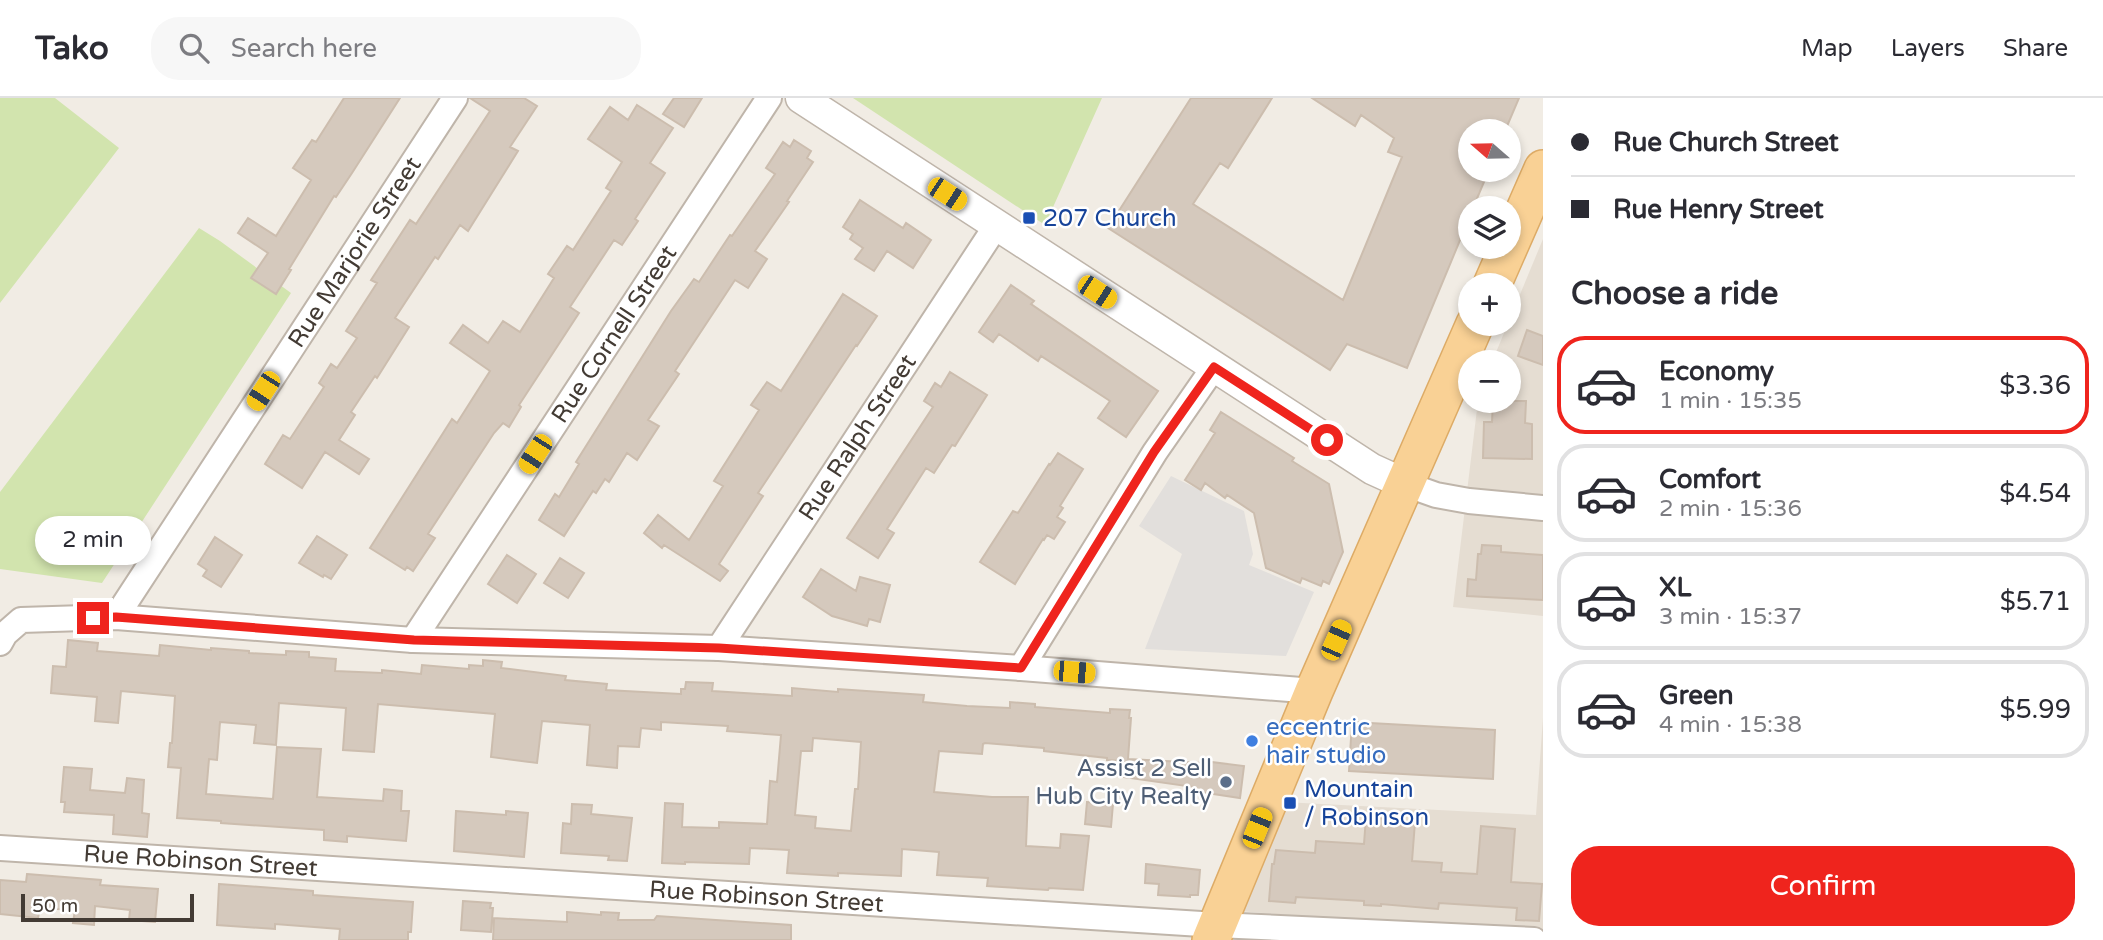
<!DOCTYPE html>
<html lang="en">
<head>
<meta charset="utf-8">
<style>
  body { margin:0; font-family:"Varela Round",sans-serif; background:#f7f7f7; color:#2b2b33; height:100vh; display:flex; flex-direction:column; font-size:26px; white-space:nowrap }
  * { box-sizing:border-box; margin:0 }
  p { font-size:23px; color:#7c7c81 }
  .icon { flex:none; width:38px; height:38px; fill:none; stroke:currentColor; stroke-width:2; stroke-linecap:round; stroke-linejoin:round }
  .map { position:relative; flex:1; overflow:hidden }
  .details { display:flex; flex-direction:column; background:#fff; width:560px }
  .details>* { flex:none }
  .hud { display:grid; align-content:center; height:154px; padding:0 28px; background:#fff }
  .needle { width:46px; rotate:290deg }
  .fabs { position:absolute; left:1458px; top:21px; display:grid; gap:14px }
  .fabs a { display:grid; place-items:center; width:63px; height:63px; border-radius:50%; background:#fff; box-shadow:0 4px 10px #0003; font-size:35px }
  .scale { position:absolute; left:21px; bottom:18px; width:173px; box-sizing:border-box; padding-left:7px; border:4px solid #433b34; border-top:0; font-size:19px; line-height:24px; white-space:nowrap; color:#433b34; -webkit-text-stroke:5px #fff; paint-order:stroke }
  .end { position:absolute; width:32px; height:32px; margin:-16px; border:9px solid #ef241d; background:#fff; box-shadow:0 0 0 4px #fff }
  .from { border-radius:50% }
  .bubble { position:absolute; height:49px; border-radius:24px; background:#fff; box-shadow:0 4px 10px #0003; font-size:23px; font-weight:600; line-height:49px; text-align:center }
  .car { position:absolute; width:21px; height:42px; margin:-21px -10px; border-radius:9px; box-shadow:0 0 5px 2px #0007; background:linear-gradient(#f5c518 24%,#345 0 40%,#f5c518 0 76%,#345 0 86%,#f5c518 0) }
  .hud b { display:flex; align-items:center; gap:24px; height:66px; font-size:26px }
  .hud b+b { border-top:2px solid #e1e1e2 }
  .hud i { width:18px; height:18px; background:#2b2b33 }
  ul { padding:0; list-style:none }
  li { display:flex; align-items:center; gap:21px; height:98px; margin:0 14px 10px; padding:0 14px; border:4px solid #e1e1e2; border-radius:28px }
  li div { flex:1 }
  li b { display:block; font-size:26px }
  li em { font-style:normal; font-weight:600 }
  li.current { border-color:#ef241d }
  li>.icon { width:63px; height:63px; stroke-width:1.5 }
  h2 { padding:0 28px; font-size:32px; line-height:84px }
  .cta { display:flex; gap:14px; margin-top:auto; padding:14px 28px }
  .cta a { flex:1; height:80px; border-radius:28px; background:#ef241d; color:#fff; font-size:28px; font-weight:600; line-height:80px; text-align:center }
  header { display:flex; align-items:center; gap:42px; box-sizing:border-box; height:98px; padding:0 35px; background:#fff; border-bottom:2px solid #e1e1e2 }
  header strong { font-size:33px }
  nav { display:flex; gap:38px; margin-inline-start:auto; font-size:24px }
  .search { width:490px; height:63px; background:#f7f7f7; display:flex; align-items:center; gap:18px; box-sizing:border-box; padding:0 24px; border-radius:28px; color:#7c7c81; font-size:26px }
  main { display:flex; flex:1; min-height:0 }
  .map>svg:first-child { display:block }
  .residential { fill:#e5ddd2 }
  .green { fill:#d2e4ae }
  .parking { fill:#e2dfdc }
  .building { fill:#d5c9bd; stroke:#ccbdae; stroke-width:2; fill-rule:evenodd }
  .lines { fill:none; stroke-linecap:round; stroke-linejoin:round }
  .minor-casing { stroke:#bfb5aa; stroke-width:28 }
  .tertiary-casing { stroke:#bfb5aa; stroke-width:33 }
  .primary-casing { stroke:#ddab66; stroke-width:40 }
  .minor { stroke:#fff; stroke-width:24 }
  .tertiary { stroke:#fff; stroke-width:30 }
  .primary { stroke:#f9d195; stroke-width:37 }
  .route { stroke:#ef241d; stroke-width:9 }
  .transit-dot { fill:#1a4fb4; stroke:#fff; stroke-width:2.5 }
  .shop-dot { fill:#3f7fe0; stroke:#fff; stroke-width:2.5 }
  .service-dot { fill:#5c6f8a; stroke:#fff; stroke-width:2.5 }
  .labels { text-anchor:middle; stroke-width:5; stroke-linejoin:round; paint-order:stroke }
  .transit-label { font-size:24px; fill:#164399; stroke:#fff; text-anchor:start }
  .street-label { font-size:24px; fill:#433b34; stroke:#fff }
  .shop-label { font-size:24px; fill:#366cbe; stroke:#fff; text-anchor:start }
  .service-label { font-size:24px; fill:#4e5e75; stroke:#fff; text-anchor:end }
</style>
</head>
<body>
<header>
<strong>Tako</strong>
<div class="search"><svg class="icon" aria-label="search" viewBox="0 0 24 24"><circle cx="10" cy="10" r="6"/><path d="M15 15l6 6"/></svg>Search here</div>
<nav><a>Map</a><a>Layers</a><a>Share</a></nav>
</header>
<main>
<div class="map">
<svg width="1543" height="842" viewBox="0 0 1543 842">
  <rect width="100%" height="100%" fill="#f1ece4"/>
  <path class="residential" d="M1543,141V518L1453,509L1478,303H1508V264H1492Z
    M1543,620V842H1285L1287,817L1239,813L1283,704L1536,717Z"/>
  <path class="green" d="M0,0H55L119,50L0,205Z
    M853,0H1102L1045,127Z
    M199,130L220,143L291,195L102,485L0,471V394Z"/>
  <path class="parking" d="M1171,378L1244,413L1253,456L1249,467L1314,494L1286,558L1145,551L1182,456L1139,428Z"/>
  <path class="building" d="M344,0H400L352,75L336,99L334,98L289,171L291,172L276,196L251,180L268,155L238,135L248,120L276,138L311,82L293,70L312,42L316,44Z
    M470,0H524L537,8L510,49L518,53L468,133L460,127L438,161L435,159L395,220L409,229L377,280L375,278L351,314L355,317L339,342L369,361L359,376L325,354L302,390L265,366L283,337L290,341L324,289L319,285L331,266L337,270L357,240L346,233L377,185L371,182L410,122L416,126L490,13Z
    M674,0H702L684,29L663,16Z
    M1191,0H1272L1228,70L1220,65L1193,106L1343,202L1402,59L1388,54L1394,40L1361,17L1355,28L1312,0H1519L1505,33H1470V72H1489L1473,110H1470V118L1407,270L1347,246L1330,272L1108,130Z
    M637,7L673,30L650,65L665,75L635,121L638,123L622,147L614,142L570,209L579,215L519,307L521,309L509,329L503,325L494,335L428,436L435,440L413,473L407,469L405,472L370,450L452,321L457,325L490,273L450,245L463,227L488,245L503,223L520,234L554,180L548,176L567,148L573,152L611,93L606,90L622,64L588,41L610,9L628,22Z
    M794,42L811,53L807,60L813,64L787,103L789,104L755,153L767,161L748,190L735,182L675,273L679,276L648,322L659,328L637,362L627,355L609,384L605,381L596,395L593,393L564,438L539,422L555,396L559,399L579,366L576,364L671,213L694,181L699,184L730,137L732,138L775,76L766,70L783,44L790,49Z
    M860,102L903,130L906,125L931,142L913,170L887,153L874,173L855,161L863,150L850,141L853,136L843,129Z
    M1011,187L1034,203L1031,206L1158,293L1126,339L1098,320L1110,303L1041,258L1038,263L999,236L993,244L979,234Z
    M843,196L877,218L857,248L856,247L758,395L763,398L719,466L728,473L720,483L664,447L662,450L644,435L658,417L689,442L723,388L714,383L759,312L751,307L767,284L781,293Z
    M1527,232L1543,238V267L1518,258Z
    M950,274L987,297L955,348L952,347L934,375L926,370L887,431L894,435L878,460L847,440L933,309L924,303L935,285L941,289Z
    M1493,303H1526L1525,325L1532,326V361L1483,360L1484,324H1492Z
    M1221,314L1294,360L1292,363L1329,386L1343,454L1329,486L1323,483L1321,488L1302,480L1300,485L1266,470L1254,415L1227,397L1225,400L1205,385L1201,392L1185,382L1215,335L1210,332Z
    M1058,355L1083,371L1060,408L1063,410L1057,419L1065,424L1054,441L1047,437L1044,442L1043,441L1015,486L980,464L1013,413L1018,415L1049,366L1050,367Z
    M317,438L347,457L331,481L324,477L323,479L299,465Z
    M215,439L242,457L221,489L203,478L207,472L198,466Z
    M1482,447L1501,448V454L1543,457V502L1467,498L1468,481L1476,482L1478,456H1481Z
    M507,457L536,476L517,505L488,486Z
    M560,460L584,475L568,500L544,485Z
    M821,471L856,493L860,479L890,487L880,524L869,521L867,528L832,518L803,499Z
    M68,542L98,545L97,553L159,558L160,547L211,552V550L224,551L249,553V555L286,557V553L309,554V559L336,561L335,573L382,575V572L421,576L422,567L469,571V567L483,568V562L502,564L501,570L566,578L565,582L607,586L606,592L681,596V591H685L686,584L713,585L712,593L792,598V590L838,594V591L924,597L923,604L967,608L1010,610V604L1035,606V609L1110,615V611L1130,612L1129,620H1131L1128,661L1203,665V663L1244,668L1240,700L1193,693L1194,689L1116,678L1122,663L1107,662V660L1044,653V650L985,645L983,646L982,656L939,653L934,694L992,699H1028L1026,748L1060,750L1061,736L1089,738L1083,792L1049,790L1048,792L987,788L988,780L937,777L939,754L902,751L901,778L838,775V778L787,775L789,752L750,750L749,766L685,764V766L662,765L665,705L683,706L682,729L719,730V724L767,726L770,683L777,684L781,637H780L727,633L728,628L661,624V632L641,630L639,649L618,648L617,670L587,667L590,627L542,623L537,665L491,659L495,616L378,606L374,654L343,652L346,610L279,605L276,647L254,645L256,627L220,624L217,662L209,661L206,696L273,701L277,649L321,651L317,699L383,703L384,691L402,693L401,713H409L406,743L347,738V744L324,742V732L221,725V723L177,720L181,670L168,669L170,645H172L175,598L121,593L118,625L95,623L97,599L51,595L53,568L66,569ZM813,640L861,644L858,691H855L851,733L815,730L816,719L795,717L801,653H812Z
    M1352,624L1495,632L1493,681L1349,673Z
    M64,669L92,671L90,692L125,695L127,680L144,682L142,715L149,716L147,739L113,736L114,717L64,714L65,704H61Z
    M1087,704L1113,706L1111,729L1085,726Z
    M572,706L592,707L591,716L632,720L627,763L608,762L609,758L561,755L563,725L571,726Z
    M456,713L506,717V713L528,715L524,759L454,753Z
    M1366,719L1415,724L1412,763L1442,765L1441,774L1477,776L1481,728L1515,731L1511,784L1542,786L1539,823L1516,822L1517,810L1439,805L1438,811L1381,806V808L1364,807V803L1296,799L1295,805L1269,803L1272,766H1274L1276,752L1315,755L1316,743L1364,746Z
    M1146,766L1200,772L1198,797H1190V799L1158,797L1159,786L1145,785Z
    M27,776L101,782L100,787L158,791L155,824L129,822L130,812L95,808L94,827L73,825L75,812L40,810L38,820L0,816V782L26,784Z
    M219,786L313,793V797L413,804L411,834H408V842H339L340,831L275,826V831L217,827Z
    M463,803L491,805L490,810H493L491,834L461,832Z
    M567,814L601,817V814L619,815L618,822H654L657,818L791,827V842H493L494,820L567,824Z"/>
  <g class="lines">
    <g class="minor-casing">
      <g id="minor">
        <path d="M1405,386L1436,397L1469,403L1543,410"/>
        <path id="s1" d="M116,519L455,0"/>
        <path id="s2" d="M413,542L769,0"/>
        <path d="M0,545L5,536L21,522L116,519L413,542L719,550L1021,570L1314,593"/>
        <path id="s3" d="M719,550L996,128"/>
        <path d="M1021,570L1155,354L1214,269"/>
        <path id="s4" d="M0,750L1217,827L1534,842"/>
      </g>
    </g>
    <g class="tertiary-casing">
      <path id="tertiary" d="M801,0L1372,371L1405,386"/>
    </g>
    <g class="primary-casing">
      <path id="primary" d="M1492,187L1543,71
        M1211,842L1314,593L1475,226"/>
    </g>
    <use href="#minor" class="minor"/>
    <use href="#tertiary" class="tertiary"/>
    <use href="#primary" class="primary"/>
  </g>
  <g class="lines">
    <path class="route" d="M93,520L116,519L414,542L719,550L1021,570L1154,354L1214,269L1327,342"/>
  </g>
  <g class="transit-dot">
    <rect x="1022" y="113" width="14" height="14" rx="3.5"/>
    <rect x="1283" y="698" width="14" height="14" rx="3.5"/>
  </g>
  <circle class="shop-dot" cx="1252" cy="643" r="7"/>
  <circle class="service-dot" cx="1226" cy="684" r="7"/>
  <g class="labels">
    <g class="transit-label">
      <text x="1043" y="128">207 Church</text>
      <text x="1304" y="699">Mountain<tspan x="1304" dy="28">/ Robinson</tspan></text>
    </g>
    <g class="street-label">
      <text dy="8" stroke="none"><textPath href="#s1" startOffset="436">Rue Marjorie Street</textPath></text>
      <text dy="8" stroke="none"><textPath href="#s2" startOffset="366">Rue Cornell Street</textPath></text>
      <text dy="8" stroke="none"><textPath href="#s3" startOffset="252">Rue Ralph Street</textPath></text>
      <text dy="8" stroke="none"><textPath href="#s4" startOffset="201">Rue Robinson Street</textPath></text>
      <text dy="8" stroke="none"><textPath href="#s4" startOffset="768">Rue Robinson Street</textPath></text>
    </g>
    <g class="shop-label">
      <text x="1266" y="637">eccentric<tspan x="1266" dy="28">hair studio</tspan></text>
    </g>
    <g class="service-label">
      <text x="1212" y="678">Assist 2 Sell<tspan x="1212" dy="28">Hub City Realty</tspan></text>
    </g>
  </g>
</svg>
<div class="fabs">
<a><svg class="needle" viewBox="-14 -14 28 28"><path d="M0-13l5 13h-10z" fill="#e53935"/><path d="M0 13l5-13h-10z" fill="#7c7c81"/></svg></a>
<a><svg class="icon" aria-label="layers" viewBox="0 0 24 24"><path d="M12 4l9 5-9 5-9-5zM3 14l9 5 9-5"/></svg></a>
<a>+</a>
<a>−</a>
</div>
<div class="scale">50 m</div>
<i class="end from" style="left:1327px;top:342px"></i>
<i class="end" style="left:93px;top:520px"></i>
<div class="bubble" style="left:35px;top:418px;width:116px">2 min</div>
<i class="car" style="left:947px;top:96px;rotate:123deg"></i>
<i class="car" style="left:1097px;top:194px;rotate:123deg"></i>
<i class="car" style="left:263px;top:293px;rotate:213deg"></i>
<i class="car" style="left:535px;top:356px;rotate:213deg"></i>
<i class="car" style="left:1336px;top:542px;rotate:24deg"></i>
<i class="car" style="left:1074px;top:574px;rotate:95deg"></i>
<i class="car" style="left:1257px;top:730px;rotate:22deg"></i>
</div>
<section class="details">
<div class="hud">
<b><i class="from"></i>Rue Church Street</b>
<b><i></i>Rue Henry Street</b>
</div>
<h2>Choose a ride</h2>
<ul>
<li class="current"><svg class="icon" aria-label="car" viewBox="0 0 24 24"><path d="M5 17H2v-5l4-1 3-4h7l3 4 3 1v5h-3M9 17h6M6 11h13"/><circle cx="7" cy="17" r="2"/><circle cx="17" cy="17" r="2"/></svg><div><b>Economy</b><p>1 min · 15:35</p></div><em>$3.36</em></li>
<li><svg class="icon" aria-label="car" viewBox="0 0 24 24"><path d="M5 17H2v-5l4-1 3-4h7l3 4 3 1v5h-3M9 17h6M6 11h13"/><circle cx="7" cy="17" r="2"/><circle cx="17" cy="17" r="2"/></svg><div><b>Comfort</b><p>2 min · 15:36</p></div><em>$4.54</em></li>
<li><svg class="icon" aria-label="car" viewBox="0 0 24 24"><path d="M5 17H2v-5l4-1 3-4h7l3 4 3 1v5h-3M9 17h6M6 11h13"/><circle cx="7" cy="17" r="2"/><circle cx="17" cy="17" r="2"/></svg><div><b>XL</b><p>3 min · 15:37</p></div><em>$5.71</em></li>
<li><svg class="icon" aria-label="car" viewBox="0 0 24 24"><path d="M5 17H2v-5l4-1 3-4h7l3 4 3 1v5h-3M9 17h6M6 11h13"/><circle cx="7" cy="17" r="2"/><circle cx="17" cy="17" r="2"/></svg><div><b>Green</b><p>4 min · 15:38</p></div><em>$5.99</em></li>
</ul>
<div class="cta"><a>Confirm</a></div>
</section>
</main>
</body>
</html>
